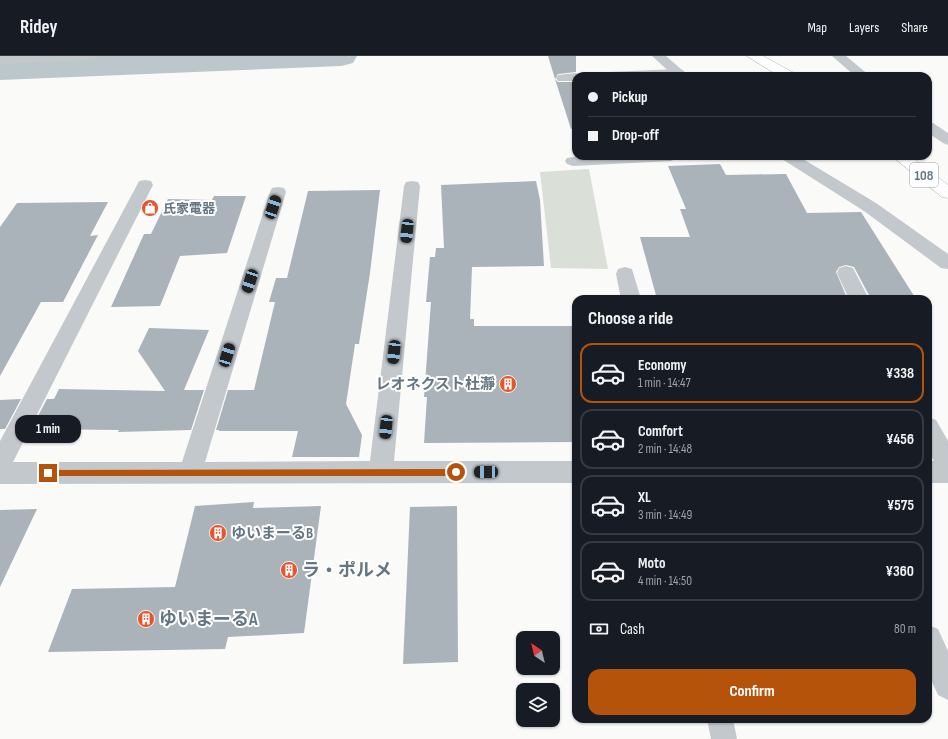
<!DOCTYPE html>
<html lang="en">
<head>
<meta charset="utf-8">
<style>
  body { margin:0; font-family:"Sofia Sans Condensed","Noto Sans JP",sans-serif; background:#242831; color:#f1f3f6; height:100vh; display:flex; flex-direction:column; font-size:15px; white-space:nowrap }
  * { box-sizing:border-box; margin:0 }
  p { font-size:13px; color:#9ea1a6 }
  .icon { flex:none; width:22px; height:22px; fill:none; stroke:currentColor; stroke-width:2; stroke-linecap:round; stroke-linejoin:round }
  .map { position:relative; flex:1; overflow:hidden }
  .panel { position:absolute; left:572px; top:239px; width:360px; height:428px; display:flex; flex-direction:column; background:#171b24; border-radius:12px; box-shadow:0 1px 3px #0004 }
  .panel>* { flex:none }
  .hud { position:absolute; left:572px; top:16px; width:360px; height:88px; border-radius:12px; box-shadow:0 1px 3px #0004; display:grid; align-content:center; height:88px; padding:0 16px; background:#171b24 }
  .needle { width:26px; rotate:325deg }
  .controls { position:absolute; left:516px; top:575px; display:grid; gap:8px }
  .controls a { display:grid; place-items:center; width:44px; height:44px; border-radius:8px; background:#171b24; box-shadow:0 1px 3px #0004; font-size:20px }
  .end { position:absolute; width:18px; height:18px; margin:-9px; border:5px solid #b45309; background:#fff; box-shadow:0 0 0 2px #fff }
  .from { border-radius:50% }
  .bubble { position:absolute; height:28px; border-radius:12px; background:#171b24; box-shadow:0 1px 3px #0004; font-size:13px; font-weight:700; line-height:28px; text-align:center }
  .car { position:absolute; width:12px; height:24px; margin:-12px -6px; border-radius:5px; box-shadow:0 0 3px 1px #0007; background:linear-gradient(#222 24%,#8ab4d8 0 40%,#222 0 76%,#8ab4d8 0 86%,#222 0) }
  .hud b { display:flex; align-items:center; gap:14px; height:38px; font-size:15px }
  .hud b+b { border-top:1px solid #363941 }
  .hud i { width:10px; height:10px; background:#f1f3f6 }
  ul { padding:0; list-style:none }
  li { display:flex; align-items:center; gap:12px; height:60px; margin:0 8px 6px; padding:0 8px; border:2px solid #363941; border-radius:12px }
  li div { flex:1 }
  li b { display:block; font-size:15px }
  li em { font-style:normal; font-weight:700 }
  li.on { border-color:#b45309 }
  li>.icon { width:36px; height:36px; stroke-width:1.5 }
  h2 { padding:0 16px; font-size:18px; line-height:48px }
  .pay { display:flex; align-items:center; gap:10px; height:44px; padding:0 16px; font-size:15px }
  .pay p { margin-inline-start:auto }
  .action { display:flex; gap:8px; margin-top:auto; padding:8px 16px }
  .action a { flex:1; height:46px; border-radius:12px; background:#b45309; color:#fff; font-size:16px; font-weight:700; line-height:46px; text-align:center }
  header { display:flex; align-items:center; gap:24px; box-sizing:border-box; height:56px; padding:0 20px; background:#171b24; border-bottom:1px solid #363941 }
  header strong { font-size:19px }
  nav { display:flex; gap:22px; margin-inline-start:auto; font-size:14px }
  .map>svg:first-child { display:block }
  .green { fill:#dadfd7 }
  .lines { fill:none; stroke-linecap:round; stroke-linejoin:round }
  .river { fill:#bbc7cb; fill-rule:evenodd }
  .building { fill:#aab3b9 }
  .trunk-casing { stroke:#b4b9bd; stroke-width:1 }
  .service { fill:#c3c8cc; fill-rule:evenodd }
  .minor { fill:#c3c8cc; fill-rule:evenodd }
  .tertiary { fill:#c3c8cc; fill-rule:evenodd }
  .trunk { fill:#fff; fill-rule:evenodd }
  .route { fill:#b45309 }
  .labels { text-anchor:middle; stroke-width:4; stroke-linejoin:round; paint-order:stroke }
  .far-poi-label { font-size:13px; font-weight:bold; fill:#657683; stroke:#fff; text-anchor:start }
  .shield { fill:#fff; stroke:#939fa8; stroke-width:1 }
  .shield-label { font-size:14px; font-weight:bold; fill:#657683 }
  .poi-label { font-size:15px; font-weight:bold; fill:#657683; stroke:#fff; text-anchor:end }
  .near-poi-label { font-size:18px; font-weight:bold; fill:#657683; stroke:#fff; text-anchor:start }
</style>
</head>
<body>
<header>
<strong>Ridey</strong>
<nav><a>Map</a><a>Layers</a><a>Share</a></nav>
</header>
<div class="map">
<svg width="948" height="683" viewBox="0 0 948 683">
  <rect width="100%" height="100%" fill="#fafaf8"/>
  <path class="green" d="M589,113L608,213L551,212L540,116Z"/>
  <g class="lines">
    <path class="river" d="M96,0H357L353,7L341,10L0,24V4Z"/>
  </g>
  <path class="building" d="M548,0H576V16L558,18L555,23Z
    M555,23L558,26H576V72L571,73Z
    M720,108L726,119L786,118L807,157L861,156L916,243H871L854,211L846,209L839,211L836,216L847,242L657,243L640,181H690L680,153H686L668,110Z
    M536,125L540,144L544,210L472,211L470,263H474V270H576V386L424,387L427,341H424L431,246H426L430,201H435L436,192H444L441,129Z
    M380,134L370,217L359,288H355L346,348L362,379L359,401H292L298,375H219V374H216L228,334H254L275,246H269L276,222H287L308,135Z
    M214,140H246L227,197L180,200L160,250L111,251L144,178H151L168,143L212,144Z
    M108,146L90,180L98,179L63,246H41L0,320V171L17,147Z
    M149,272L209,274L184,334H204L191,374L118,376L119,374L31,373L47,343H54L59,333L165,335L138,295Z
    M21,343L5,373H0V344Z
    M254,446L253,452L321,450L304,577L228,581L225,593L48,596L72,533L175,531L195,450Z
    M457,450L458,606L403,608L410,451Z
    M37,453L0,531V454Z"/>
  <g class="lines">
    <g class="trunk-casing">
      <path id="trunk" d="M747,0H763L794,17L796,20H779Z
        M892,100H910L948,129V142L942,141Z"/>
    </g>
    <path class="service" d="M707,663H733L737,683H711Z"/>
    <path class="minor" d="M0,0H99L93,4L0,8Z
      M832,0H846L870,20H855Z
      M678,13L683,14L685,17L683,20H602L604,17L609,16Z
      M576,17L582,20H576V25H558L556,22L558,19Z
      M928,66L933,67L948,77V89L943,87L928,77Z
      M579,100H679L676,103L671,105L573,110L567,108L565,105L567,102Z
      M145,124L151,125L153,129L13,406H182L270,136L272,132L278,131L284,132L286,136L205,406L370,405L404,130L406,126L412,125L418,126L420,130L394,405H576V427L0,428V385L137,129L139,125Z
      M846,210L853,212L869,243H849L837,217L839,212Z
      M625,211L632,213L641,243H621L616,218L618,213Z
      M928,361L936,364L948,385V427H928V405H934L928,393Z
      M928,569L938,573L948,595V644L938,639L928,617Z"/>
    <path class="tertiary" d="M652,0H666L689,20H674Z
      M779,100H798L876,147L948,198V213L941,212L864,155L782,103Z"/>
    <use href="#trunk" class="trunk"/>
  </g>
  <path class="route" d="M456,413L460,416L456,420H48L44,417L48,414Z"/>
  <defs>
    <g id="shop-disc" transform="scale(0.9)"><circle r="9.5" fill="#e4572e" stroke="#fff"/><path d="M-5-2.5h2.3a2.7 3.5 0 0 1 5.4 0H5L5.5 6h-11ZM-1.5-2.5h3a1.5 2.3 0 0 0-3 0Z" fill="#fff"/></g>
    <g id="building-disc" transform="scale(0.9)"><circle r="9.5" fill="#e4572e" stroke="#fff"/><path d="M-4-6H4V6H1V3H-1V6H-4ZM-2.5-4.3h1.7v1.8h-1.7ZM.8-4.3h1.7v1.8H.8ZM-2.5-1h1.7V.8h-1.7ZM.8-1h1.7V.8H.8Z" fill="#fff"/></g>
  </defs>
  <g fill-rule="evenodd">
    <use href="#shop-disc" x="150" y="152"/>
    <use href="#building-disc" x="508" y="328"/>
    <use href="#building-disc" x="218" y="477"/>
    <use href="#building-disc" x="289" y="514"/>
    <use href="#building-disc" x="146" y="563"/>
  </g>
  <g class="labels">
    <g class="far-poi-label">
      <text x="163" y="157">氏家電器</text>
    </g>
    <rect class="shield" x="910" y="107" width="28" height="24" rx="3"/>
    <g class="shield-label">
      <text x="924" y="124">108</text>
    </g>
    <g class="poi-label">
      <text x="495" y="333">レオネクスト杜瀞</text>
      <text x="231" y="482" text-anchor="start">ゆいまーるB</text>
    </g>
    <g class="near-poi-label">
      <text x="302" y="520">ラ・ポルメ</text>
      <text x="159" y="569">ゆいまーるA</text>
    </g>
  </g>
</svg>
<div class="controls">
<a><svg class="needle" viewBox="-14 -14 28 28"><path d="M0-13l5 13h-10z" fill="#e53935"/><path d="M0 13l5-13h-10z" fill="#9ea1a6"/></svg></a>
<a><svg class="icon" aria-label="layers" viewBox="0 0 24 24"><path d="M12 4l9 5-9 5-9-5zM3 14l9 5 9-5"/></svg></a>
</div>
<i class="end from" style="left:456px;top:416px"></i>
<i class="end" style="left:48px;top:417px"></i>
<div class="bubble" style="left:15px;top:359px;width:66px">1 min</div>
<i class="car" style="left:273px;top:151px;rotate:18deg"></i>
<i class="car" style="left:407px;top:175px;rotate:186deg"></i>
<i class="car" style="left:250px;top:225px;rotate:198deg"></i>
<i class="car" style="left:394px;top:296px;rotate:186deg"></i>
<i class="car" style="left:227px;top:299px;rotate:17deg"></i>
<i class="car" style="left:386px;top:371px;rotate:186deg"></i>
<i class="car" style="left:486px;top:416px;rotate:270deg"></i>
<div class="hud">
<b><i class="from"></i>Pickup</b>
<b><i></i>Drop-off</b>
</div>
<section class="panel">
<h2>Choose a ride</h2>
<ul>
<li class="on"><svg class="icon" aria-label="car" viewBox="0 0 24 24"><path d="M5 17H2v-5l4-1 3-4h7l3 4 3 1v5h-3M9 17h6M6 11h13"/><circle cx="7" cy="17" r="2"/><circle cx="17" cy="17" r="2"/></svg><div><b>Economy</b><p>1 min · 14:47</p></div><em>¥338</em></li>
<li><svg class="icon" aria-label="car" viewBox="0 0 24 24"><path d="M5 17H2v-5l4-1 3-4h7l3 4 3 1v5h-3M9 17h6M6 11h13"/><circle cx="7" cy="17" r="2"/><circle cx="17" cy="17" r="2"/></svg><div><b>Comfort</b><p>2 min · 14:48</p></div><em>¥456</em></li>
<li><svg class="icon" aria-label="car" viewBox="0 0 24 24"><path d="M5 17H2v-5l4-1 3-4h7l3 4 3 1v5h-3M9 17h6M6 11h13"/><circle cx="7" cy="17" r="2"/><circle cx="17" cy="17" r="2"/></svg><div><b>XL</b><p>3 min · 14:49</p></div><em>¥575</em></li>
<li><svg class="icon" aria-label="car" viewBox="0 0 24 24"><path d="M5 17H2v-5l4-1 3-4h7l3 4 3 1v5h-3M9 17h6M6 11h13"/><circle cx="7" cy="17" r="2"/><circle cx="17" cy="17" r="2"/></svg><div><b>Moto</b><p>4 min · 14:50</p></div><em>¥360</em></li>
</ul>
<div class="pay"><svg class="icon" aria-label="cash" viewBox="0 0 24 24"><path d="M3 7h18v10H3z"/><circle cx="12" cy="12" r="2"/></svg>Cash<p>80 m</p></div>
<div class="action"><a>Confirm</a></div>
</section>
</div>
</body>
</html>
